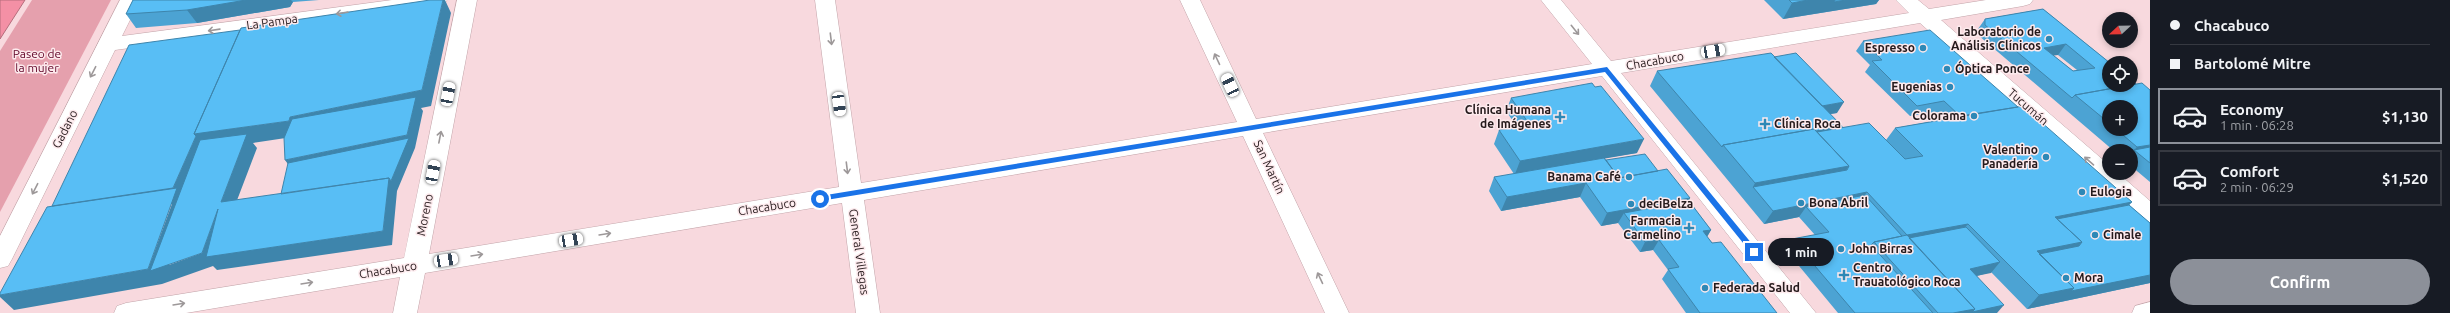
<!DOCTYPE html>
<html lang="en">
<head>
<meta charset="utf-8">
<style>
  body { margin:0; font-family:Ubuntu,sans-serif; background:#20242c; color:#f1f3f6; height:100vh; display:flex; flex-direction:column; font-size:15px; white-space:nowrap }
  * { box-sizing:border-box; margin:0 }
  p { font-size:13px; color:#9ea1a6 }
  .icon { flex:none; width:22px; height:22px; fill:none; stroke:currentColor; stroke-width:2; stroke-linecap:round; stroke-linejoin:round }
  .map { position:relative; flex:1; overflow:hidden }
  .side { display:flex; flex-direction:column; background:#171b24; width:300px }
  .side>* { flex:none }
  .hud { display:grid; align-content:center; height:88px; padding:0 20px; background:#171b24 }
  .needle { width:26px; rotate:248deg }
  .buttons { position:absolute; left:2102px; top:12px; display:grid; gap:8px }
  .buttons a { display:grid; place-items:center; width:36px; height:36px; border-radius:50%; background:#171b24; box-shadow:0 2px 6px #0003; font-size:20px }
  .end { position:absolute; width:18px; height:18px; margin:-9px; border:5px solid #1a73e8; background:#fff; box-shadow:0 0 0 2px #fff }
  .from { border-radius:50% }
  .bubble { position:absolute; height:28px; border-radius:14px; background:#171b24; box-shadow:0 2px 6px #0003; font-size:13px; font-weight:700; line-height:28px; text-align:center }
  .car { position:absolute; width:12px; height:24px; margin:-12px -6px; border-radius:5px; box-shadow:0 0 3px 1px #0007; background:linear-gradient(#fff 24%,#345 0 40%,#fff 0 76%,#345 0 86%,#fff 0) }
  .hud b { display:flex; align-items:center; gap:14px; height:38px; font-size:15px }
  .hud b+b { border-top:1px solid #363941 }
  .hud i { width:10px; height:10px; background:#f1f3f6 }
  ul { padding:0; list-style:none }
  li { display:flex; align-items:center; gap:12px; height:56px; margin:0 8px 6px; padding:0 12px; border:2px solid #363941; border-radius:0px }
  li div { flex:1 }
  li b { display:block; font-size:15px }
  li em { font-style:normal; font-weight:700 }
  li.on { border-color:#8c9099 }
  li>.icon { width:36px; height:36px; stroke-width:1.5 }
  .action { display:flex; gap:8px; margin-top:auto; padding:8px 20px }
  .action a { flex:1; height:46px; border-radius:24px; background:#8c9099; color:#fff; font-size:16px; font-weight:700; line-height:46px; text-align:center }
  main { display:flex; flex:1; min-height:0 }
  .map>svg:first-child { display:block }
  .green { fill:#e5a0ad }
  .water { fill:#f490a5; stroke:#b66d7c }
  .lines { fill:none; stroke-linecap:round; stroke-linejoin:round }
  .minor-casing { stroke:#c2a4a9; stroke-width:1 }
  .minor { fill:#fff; fill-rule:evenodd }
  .wall { fill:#4ca3d3; fill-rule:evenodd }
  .shaded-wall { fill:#3e85ac; fill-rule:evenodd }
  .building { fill:#58bef5; stroke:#3e85ac; fill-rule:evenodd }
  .oneway { stroke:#9d9899 }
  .route { fill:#1a73e8 }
  .poi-dot { fill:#2e88b6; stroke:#fdeaed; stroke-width:1.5 }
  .labels { text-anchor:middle; stroke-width:3; stroke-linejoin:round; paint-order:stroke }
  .street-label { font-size:12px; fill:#251a1c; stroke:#fdeaed }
  .poi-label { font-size:12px; font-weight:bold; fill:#251a1c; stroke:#fdeaed; text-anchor:start }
  .park-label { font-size:12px; fill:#620629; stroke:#fdeaed }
</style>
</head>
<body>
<main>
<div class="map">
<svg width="2150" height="313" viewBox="0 0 2150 313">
  <rect width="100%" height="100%" fill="#f8d9de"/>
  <path class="green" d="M32,0H111L0,212V51Z"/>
  <path class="water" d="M0,0H25L0,39Z"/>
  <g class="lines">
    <g class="minor-casing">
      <path id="minor" d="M120,0H140L122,36L392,0H447L444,4L437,6L115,50L12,259L8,266L0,268V236Z
        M457,0H477L429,254L839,187L815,0H835L861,183L1237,122L1180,0H1200L1256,119L1592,64L1541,0H1561L1611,61L1909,13L1896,0H1918L1929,9L1986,0H2033L2030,4L2023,6L1941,20L2109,165V173H2118L2150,201V223L2142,220L1920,23L1621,73L1816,313H1790L1602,76L1263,133L1349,313H1325L1243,136L864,200L880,313H856L842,203L425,273L417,313H393L400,277L186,313H114L117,306L126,303L404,258Z
        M2150,302V313H2132L2135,306Z"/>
    </g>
    <use href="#minor" class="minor"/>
  </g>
  <path class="wall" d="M133,0H319L293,2L290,7L197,23L136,28L126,14Z
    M1764,0H1879L1876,4L1783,19Z
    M2043,9L2136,84L2150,90V182L2131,166V151H2114L1978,35V29L1985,19ZM2053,55H2058L2077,70L2073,71ZM2109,107L2131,129H2109Z
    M1863,41L2018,107L2132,202L2129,205L2150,223V283L2027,309L1991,272L1977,276L1997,313H1838L1785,249L1792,239L1815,235L1799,217L1764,224L1650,86L1657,71L1774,57L1837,113L1830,114L1843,127L1886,140L1895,128L1945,119L1937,112L1910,116L1865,72L1870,65L1856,51Z
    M1511,98L1637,153L1605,158L1606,160L1658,171L1690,198L1689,201L1711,230L1707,237L1777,313H1686L1662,279L1668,270L1653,250L1640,252L1618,223L1601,226L1580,197L1501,211L1489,191L1494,177L1514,174L1494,144L1499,130L1517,127L1506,111Z"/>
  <path class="shaded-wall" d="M246,0H291L293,2L290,7L197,23L187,10Z
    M443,0H445L451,13L431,106L421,108L423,111L415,148L397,191L392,245L217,270L213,266L162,284L14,310L0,297V295L148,269L172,204L64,219L52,206L173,188L196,136L194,134L197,133L243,30L251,43L214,131L289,121L290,117L422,90ZM413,109L407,135L285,160L295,174L403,151L391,181L389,178L388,181L280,198L288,208L387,193L383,231L217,255L229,222L218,209L202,253L169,265L190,204L185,198L206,149L243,144L221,202L231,216L257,148L253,143L299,136L301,132Z
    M1808,0H1879L1876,4L1783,19L1792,3Z
    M2066,44L2058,55L2036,58L2044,48Z
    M1844,102L1837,113L1817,116L1815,107Z
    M1842,126L1845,139L1724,147Z
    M1644,139L1637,153L1515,174L1520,161Z
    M2150,145V156L2134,150L2137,147Z
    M1849,166L1837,183L1753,187L1755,183Z
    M1586,183L1580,197L1501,211L1507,197Z
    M1867,192L1858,206L1806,207L1799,217L1764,224L1773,211Z
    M1690,198L1683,211L1624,213L1618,223L1601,226L1607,213Z
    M2132,202L2119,215L2060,227L2055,217Z
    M1968,224L1957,237L1911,246L1907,235Z
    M1711,230L1705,240L1703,231Z
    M1659,240L1653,250L1640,252L1645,242Z
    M2082,242L2070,256L2034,255L2037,251Z
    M2000,262L1991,273L1961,279L1970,269Z
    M2150,275V283L2027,309L2039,295L2074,288Z
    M2004,305L1997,313H1953L1975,309Z"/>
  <path class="building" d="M133,0H246L187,10L126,14Z
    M430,0H443L422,90L290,117L289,121L194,134L241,28Z
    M1789,0H1808L1792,3Z
    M1835,0H1846L1834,2Z
    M2043,9L2110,63H2109V85H2131V80L2136,84L2075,95L2072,98L1985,25V19ZM2066,44L2095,68L2073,71L2044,48Z
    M240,30L194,134L196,136L173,188L52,206L129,45Z
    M1930,30L2018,107L1960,116L1944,101L1917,106L1872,61L1882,60L1863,41Z
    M1771,53L1842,126L1816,131L1814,129L1723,145L1722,147L1657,71Z
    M1796,53L1844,102L1822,106L1774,57Z
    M1592,83L1595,87L1601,86L1644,139L1520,161L1499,130L1530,125L1511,98Z
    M2142,83L2150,90V145L2137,147L2116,129H2131V107H2109V123L2075,95Z
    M416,97L407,135L285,160L284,138L292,119Z
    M2023,106L2132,202L2055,217L2082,242L2037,251L2074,288L2039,295L1968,224L1907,235L1867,192L1773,211L1753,187L1847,170L1849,166L1817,132L1869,123L1905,159L1923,156L1895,128Z
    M1814,129L1849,166L1755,183L1723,145Z
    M247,134L221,202L389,178L383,231L206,257L218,209L202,253L150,271L200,140Z
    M409,138L391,181L389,178L281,194L288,163Z
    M2150,147V163L2134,150Z
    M1645,154L1658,171L1619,178L1606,160Z
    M1604,158L1619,178L1667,169L1690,198L1607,213L1586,183L1507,197L1494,177Z
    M177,188L148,269L0,295V293L47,207Z
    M1865,195L1902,236L1874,242L1871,245L1933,313H1855L1792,239L1829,232L1806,207Z
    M1689,201L1711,230L1703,231L1712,243L1721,242L1777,313H1700L1668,269L1679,267L1659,240L1645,242L1624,213Z
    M2129,205L2150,223V275L2071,291L2074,288L2039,254L2079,246L2082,242L2057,219Z
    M1966,227L2000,262L1970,269L2004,305L1972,312L1975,309L1909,238Z
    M1907,235L1975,309L1953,313H1938L1874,242Z"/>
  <defs><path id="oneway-shaft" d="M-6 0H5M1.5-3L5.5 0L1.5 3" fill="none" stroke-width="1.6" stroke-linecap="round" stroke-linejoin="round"/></defs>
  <g class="oneway">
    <use href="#oneway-shaft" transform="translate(342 13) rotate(172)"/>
    <use href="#oneway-shaft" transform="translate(214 30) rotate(172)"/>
    <use href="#oneway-shaft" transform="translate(1575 30) rotate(51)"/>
    <use href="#oneway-shaft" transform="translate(831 39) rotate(83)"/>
    <use href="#oneway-shaft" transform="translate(1217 59) rotate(-115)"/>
    <use href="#oneway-shaft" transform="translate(93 72) rotate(117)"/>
    <use href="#oneway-shaft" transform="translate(440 137) rotate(-79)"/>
    <use href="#oneway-shaft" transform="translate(2089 161) rotate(-139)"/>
    <use href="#oneway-shaft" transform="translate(847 168) rotate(83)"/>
    <use href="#oneway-shaft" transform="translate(35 189) rotate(117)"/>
    <use href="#oneway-shaft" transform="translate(605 234) rotate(-9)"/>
    <use href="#oneway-shaft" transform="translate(477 255) rotate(-9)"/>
    <use href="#oneway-shaft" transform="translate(1320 278) rotate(-115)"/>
    <use href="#oneway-shaft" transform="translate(307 283) rotate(-9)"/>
    <use href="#oneway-shaft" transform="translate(179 304) rotate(-9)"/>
  </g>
  <path class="route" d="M1607,67L1757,250V254H1752L1605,72L820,201L816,199L820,196Z"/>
  <g class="poi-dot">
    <circle cx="2049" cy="39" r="4"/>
    <circle cx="1923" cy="48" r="4"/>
    <circle cx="1947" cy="69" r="4"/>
    <circle cx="1950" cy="87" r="4"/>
    <circle cx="1974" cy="116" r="4"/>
    <path d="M1558 111h4v4h4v4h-4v4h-4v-4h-4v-4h4z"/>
    <path d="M1763 118h4v4h4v4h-4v4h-4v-4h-4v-4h4z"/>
    <circle cx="2046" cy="157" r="4"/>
    <circle cx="1629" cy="177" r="4"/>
    <circle cx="2082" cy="192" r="4"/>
    <circle cx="1801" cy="203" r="4"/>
    <circle cx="1631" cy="204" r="4"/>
    <path d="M1687 222h4v4h4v4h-4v4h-4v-4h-4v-4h4z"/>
    <circle cx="2095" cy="235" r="4"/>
    <circle cx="1841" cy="249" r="4"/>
    <path d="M1842 269h4v4h4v4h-4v4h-4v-4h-4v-4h4z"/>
    <circle cx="2066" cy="278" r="4"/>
    <circle cx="1705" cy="288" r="4"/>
  </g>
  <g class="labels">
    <g class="street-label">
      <text transform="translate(272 22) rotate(-8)" y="4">La Pampa</text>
      <text transform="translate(1655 61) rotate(-10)" y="4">Chacabuco</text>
      <text transform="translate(2028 107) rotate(41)" y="4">Tucumán</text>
      <text transform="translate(65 129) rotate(-63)" y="4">Gadano</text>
      <text transform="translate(1269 167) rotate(65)" y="4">San Martín</text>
      <text transform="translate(767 207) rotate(-9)" y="4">Chacabuco</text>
      <text transform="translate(425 215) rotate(-79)" y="4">Moreno</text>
      <text transform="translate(859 252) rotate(82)" y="4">General Villegas</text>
      <text transform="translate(388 270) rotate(-9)" y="4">Chacabuco</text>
    </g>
    <g class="poi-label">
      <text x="2041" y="36" text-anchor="end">Laboratorio de<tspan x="2041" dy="14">Análisis Clínicos</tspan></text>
      <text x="1915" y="52" text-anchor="end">Espresso</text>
      <text x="1955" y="73">Óptica Ponce</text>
      <text x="1942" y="91" text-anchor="end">Eugenias</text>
      <text x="1551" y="114" text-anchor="end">Clínica Humana<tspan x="1551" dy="14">de Imágenes</tspan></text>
      <text x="1966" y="120" text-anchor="end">Colorama</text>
      <text x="1774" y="128">Clínica Roca</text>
      <text x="2038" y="154" text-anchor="end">Valentino<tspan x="2038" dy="14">Panadería</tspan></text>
      <text x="1621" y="181" text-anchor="end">Banama Café</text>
      <text x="2090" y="196">Eulogia</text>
      <text x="1809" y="207">Bona Abril</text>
      <text x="1639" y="208">deciBelza</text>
      <text x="1681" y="225" text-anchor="end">Farmacia<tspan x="1681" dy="14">Carmelino</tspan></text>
      <text x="2103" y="239">Cimale</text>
      <text x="1849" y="253">John Birras</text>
      <text x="1853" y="272">Centro<tspan x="1853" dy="14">Trauatológico Roca</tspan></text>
      <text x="2074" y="282">Mora</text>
      <text x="1713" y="292">Federada Salud</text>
    </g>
    <g class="park-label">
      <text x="37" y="58">Paseo de<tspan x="37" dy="14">la mujer</tspan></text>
    </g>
  </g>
</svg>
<div class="buttons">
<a><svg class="needle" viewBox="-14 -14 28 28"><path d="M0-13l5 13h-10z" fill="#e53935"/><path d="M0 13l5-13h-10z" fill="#9ea1a6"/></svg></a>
<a><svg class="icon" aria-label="locate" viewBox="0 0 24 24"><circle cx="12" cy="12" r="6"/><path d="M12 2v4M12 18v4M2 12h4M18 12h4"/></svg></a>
<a>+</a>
<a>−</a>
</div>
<i class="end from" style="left:820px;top:199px"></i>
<i class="end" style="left:1754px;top:252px"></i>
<div class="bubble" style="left:1768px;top:238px;width:66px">1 min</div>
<i class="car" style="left:1713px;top:51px;rotate:80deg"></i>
<i class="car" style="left:1230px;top:85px;rotate:335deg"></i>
<i class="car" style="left:448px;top:94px;rotate:11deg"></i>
<i class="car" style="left:839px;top:104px;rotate:172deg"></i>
<i class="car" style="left:433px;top:172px;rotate:11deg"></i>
<i class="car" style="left:571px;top:240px;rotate:80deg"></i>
<i class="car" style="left:446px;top:260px;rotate:81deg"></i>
</div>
<section class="side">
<div class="hud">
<b><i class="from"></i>Chacabuco</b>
<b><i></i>Bartolomé Mitre</b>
</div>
<ul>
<li class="on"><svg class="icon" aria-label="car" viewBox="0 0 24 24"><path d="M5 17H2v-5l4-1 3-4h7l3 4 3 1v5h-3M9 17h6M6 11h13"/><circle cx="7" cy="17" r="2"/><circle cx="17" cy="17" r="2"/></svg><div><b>Economy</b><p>1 min · 06:28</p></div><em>$1,130</em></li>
<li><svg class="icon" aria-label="car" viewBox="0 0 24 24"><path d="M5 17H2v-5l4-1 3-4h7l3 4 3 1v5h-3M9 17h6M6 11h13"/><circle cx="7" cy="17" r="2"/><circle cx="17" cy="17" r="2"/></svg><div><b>Comfort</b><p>2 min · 06:29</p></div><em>$1,520</em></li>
</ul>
<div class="action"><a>Confirm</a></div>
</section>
</main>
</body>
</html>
